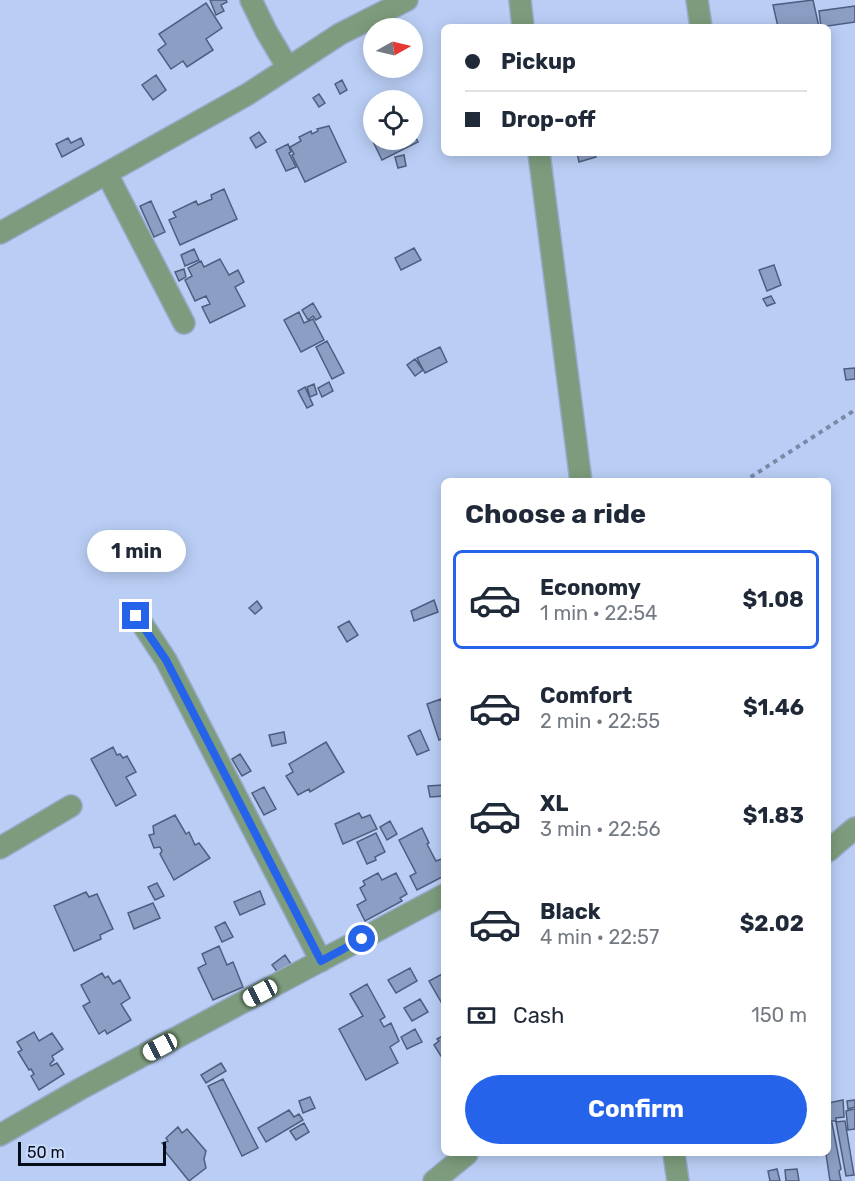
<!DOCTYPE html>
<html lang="en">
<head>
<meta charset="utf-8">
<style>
  body { margin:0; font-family:Rubik,sans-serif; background:#f2f2f3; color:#1f2937; height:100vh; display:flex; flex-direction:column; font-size:22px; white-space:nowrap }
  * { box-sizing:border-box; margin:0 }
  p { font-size:20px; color:#747a83 }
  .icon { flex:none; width:33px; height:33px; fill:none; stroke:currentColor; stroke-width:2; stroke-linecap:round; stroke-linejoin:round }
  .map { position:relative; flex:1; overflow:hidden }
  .details { position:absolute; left:441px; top:478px; width:390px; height:678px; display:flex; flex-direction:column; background:#fff; border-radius:9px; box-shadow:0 3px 15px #0003 }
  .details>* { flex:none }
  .hud { position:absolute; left:441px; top:24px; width:390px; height:132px; border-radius:9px; box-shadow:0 3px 15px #0003; display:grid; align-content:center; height:132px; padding:0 24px; background:#fff }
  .needle { width:39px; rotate:82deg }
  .buttons { position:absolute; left:363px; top:18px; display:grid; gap:12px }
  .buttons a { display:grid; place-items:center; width:60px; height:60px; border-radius:50%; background:#fff; box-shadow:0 3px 15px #0003; font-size:30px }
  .scale { position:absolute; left:18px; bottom:15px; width:148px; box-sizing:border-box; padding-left:6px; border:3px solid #070c19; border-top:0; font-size:16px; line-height:21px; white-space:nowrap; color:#070c19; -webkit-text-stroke:4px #cbdbfb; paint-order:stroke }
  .end { position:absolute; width:27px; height:27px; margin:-14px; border:8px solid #2563eb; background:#fff; box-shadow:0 0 0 3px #fff }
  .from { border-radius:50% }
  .bubble { position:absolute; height:42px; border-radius:21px; background:#fff; box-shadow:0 3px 15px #0003; font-size:20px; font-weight:700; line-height:42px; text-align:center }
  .car { position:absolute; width:18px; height:36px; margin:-18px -9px; border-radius:8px; box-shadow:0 0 4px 2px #0007; background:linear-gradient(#fff 24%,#345 0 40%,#fff 0 76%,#345 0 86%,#fff 0) }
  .hud b { display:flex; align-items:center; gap:21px; height:57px; font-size:22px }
  .hud b+b { border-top:2px solid #e0e1e3 }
  .hud i { width:15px; height:15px; background:#1f2937 }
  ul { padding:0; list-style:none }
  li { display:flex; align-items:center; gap:18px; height:99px; margin:0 12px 9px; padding:0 12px; border:3px solid transparent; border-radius:9px }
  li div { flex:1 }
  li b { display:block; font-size:22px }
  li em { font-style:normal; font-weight:700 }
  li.selected { border-color:#2563eb }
  li>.icon { width:54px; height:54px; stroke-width:1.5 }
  h2 { padding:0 24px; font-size:27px; line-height:72px }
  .pay { display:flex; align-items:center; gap:15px; height:66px; padding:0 24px; font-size:22px }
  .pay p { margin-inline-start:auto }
  .button { display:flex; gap:12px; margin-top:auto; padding:12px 24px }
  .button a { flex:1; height:69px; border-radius:36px; background:#2563eb; color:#fff; font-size:24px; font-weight:700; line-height:69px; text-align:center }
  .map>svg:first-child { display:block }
  .building { fill:#8b9ec3; stroke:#4d5e80; stroke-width:1.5 }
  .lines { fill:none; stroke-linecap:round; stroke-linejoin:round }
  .minor-casing { stroke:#9aabcd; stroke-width:24 }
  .path { stroke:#7b89a7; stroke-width:4; stroke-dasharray:4.5 4.5; stroke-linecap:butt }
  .minor { stroke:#7d9c7d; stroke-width:21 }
  .route { stroke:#2563eb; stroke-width:8 }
</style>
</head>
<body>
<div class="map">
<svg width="855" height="1181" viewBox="0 0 855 1181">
  <rect width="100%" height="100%" fill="#bacef5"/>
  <path class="building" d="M210,0H226L227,2L221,5L224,11L216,15Z
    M813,0L819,27H778L773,5Z
    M206,3L222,28L206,39L213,50L187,67L183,61L171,69L158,50L166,44L159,34Z
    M855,6V22L821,27L819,11Z
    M156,75L166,90L153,100L142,85Z
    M342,80L347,90L340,94L335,84Z
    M319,94L325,103L319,107L313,98Z
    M374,123V140H412V130L418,142L382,160L366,127Z
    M329,126L346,162L305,182L292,155L294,154L290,147L301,141L299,137L311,131L312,134L318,131L317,129Z
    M259,132L266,142L256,148L250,138Z
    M68,138L71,143L81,138L84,145L62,157L56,144Z
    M288,144L291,152L289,153L296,167L286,171L276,150Z
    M577,153H595L596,157L579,162Z
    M404,155L406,166L398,168L395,157Z
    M224,189L237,219L180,245L169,220L176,217L173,212L196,201L198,205L212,199L211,195Z
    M151,201L165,232L154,237L140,206Z
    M414,248L421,260L401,270L395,258Z
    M194,249L199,260L185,266L181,255Z
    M220,259L229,275L238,270L244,282L235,287L245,306L210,323L202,307L210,304L206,296L195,301L185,280L192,276L188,268L201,261L204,267Z
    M774,265L781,285L767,291L759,270Z
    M184,269L186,277L179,281L175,272Z
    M771,296L775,303L767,306L763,299Z
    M313,303L321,317L316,320L313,316L308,320L302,310Z
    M299,312L304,323L313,319L324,340L301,352L284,320Z
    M327,341L344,373L332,379L316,347Z
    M440,347L447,362L425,373L417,358Z
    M415,359L423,370L415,376L407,365Z
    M855,368V379L846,380L844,369Z
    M329,382L333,391L322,397L318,388Z
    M314,384L317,394L310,397L307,387Z
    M305,387L313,405L307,408L298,391Z
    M434,600L438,612L414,621L411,611Z
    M257,601L262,608L255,614L249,608Z
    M349,621L358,635L347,642L338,627Z
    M441,699L444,709V738L439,740L427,704Z
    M420,730L429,750L417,755L408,736Z
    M284,732L286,743L272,746L269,735Z
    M326,742L344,772L310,792L309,789L298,795L286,776L293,772L289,764Z
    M113,747L117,755L120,754L123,758L127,756L136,772L126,777L136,795L116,806L91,759Z
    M240,754L251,771L242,776L232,759Z
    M443,785L444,796L430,797L428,786Z
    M264,787L276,809L264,815L252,793Z
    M359,813L362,818L370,815L377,829L343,844L335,824Z
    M175,815L186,834L189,832L195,845L199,843L210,858L174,880L160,854L162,851L160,847L154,848L149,835L154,834L153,826Z
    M390,821L397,834L387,840L380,827Z
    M422,828L429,843L427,844L436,861L444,858V876L417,890L410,876L416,873L399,840Z
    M376,833L385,852L375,857L376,860L367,864L357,842Z
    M378,873L382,880L396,873L407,894L400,898L402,901L365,921L357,905L366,900L360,888L365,885L363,881Z
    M157,883L164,896L155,900L148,887Z
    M260,891L265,904L240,915L234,902Z
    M86,892L89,897L97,894L113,929L100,935L101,939L74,951L54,906Z
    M153,903L160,918L134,929L128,913Z
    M225,922L233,937L222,942L215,927Z
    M219,946L227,965L233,962L243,987L213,1000L198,968L206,964L202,954Z
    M285,955L291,964L279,974L272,965Z
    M410,968L417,981L396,993L388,980Z
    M102,973L105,978L108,976L113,984L120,980L130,998L121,1004L131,1020L107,1034L105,1030L99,1034L83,1006L90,1002L81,985Z
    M444,973V1007L429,981Z
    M367,984L385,1017L380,1020L384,1027L391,1023L399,1041L390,1047L398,1063L366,1080L339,1029L363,1016L350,994Z
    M420,999L428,1012L412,1021L404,1008Z
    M415,1029L422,1042L407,1049L401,1037Z
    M34,1032L39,1041L52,1033L63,1049L52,1056L54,1060L50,1064L51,1066L57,1063L64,1074L39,1090L31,1076L34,1074L31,1069L29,1070L18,1052L22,1050L17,1042Z
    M444,1035V1061L434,1045L439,1041L437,1039Z
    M221,1063L226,1071L206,1083L201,1075Z
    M223,1079L258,1148L242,1156L208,1086Z
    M310,1097L315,1108L303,1113L299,1101Z
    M843,1100L844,1117L836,1118V1121H831L830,1119H828V1103Z
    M855,1100V1107L848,1109L847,1101Z
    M855,1109V1129L848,1130L846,1111Z
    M289,1110L294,1117L299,1114L303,1120L266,1142L258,1128Z
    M845,1121L854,1175L846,1176L836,1122Z
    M304,1123L309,1132L296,1140L290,1131Z
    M828,1123H832L841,1169L839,1171L841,1181H830L826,1154H828Z
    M178,1127L182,1133L187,1129L206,1151L204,1159L206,1168L189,1181L164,1150L166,1147L162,1143L168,1141L166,1138Z
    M777,1169L780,1181H770L768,1171Z
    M797,1169L799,1181H786L785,1170Z"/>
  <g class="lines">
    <g class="minor-casing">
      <path id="minor" d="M251,0L266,31L288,68L340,34L407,0
        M520,0L523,27
        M697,0L701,27
        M539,153L581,482
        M107,174L184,323
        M0,233L248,94L288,68
        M137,616L166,660L321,961
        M0,848L71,806
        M828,851L855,828
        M0,1135L80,1089L444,895
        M674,1154L678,1181
        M434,1181L467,1154"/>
    </g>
    <path class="path" d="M743,482L855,410"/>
    <use href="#minor" class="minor"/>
  </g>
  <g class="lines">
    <path class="route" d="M136,616L166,660L321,961L362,939"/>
  </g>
</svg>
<div class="buttons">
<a><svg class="needle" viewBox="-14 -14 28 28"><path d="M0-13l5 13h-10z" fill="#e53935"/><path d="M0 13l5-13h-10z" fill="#747a83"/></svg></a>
<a><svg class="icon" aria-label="locate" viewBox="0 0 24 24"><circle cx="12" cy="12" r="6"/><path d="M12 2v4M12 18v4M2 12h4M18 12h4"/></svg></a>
</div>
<div class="scale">50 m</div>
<i class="end from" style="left:362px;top:939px"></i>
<i class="end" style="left:136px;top:616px"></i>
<div class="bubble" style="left:87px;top:530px;width:99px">1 min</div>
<i class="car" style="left:260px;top:993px;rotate:242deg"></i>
<i class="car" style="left:160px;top:1047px;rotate:242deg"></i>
<div class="hud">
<b><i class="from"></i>Pickup</b>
<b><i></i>Drop-off</b>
</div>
<section class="details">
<h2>Choose a ride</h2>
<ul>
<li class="selected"><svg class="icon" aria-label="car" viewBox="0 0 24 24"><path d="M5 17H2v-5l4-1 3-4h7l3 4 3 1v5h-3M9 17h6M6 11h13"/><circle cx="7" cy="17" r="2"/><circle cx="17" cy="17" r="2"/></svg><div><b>Economy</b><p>1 min · 22:54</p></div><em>$1.08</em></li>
<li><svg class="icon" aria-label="car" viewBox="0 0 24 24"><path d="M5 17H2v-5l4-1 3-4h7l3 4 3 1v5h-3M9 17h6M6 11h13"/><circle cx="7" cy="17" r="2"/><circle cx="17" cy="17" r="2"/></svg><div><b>Comfort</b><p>2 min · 22:55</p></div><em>$1.46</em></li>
<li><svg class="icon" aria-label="car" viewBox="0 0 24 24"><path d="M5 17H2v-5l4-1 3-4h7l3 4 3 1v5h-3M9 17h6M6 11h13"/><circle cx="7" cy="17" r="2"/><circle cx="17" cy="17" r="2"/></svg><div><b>XL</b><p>3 min · 22:56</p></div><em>$1.83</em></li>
<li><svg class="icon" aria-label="car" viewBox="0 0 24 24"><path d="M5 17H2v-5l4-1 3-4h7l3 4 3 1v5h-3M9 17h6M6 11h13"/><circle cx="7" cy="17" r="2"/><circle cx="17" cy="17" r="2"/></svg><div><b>Black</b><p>4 min · 22:57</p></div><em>$2.02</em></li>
</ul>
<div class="pay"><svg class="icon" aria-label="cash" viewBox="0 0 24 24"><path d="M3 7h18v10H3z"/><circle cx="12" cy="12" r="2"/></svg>Cash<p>150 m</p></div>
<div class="button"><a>Confirm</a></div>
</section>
</div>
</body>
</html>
